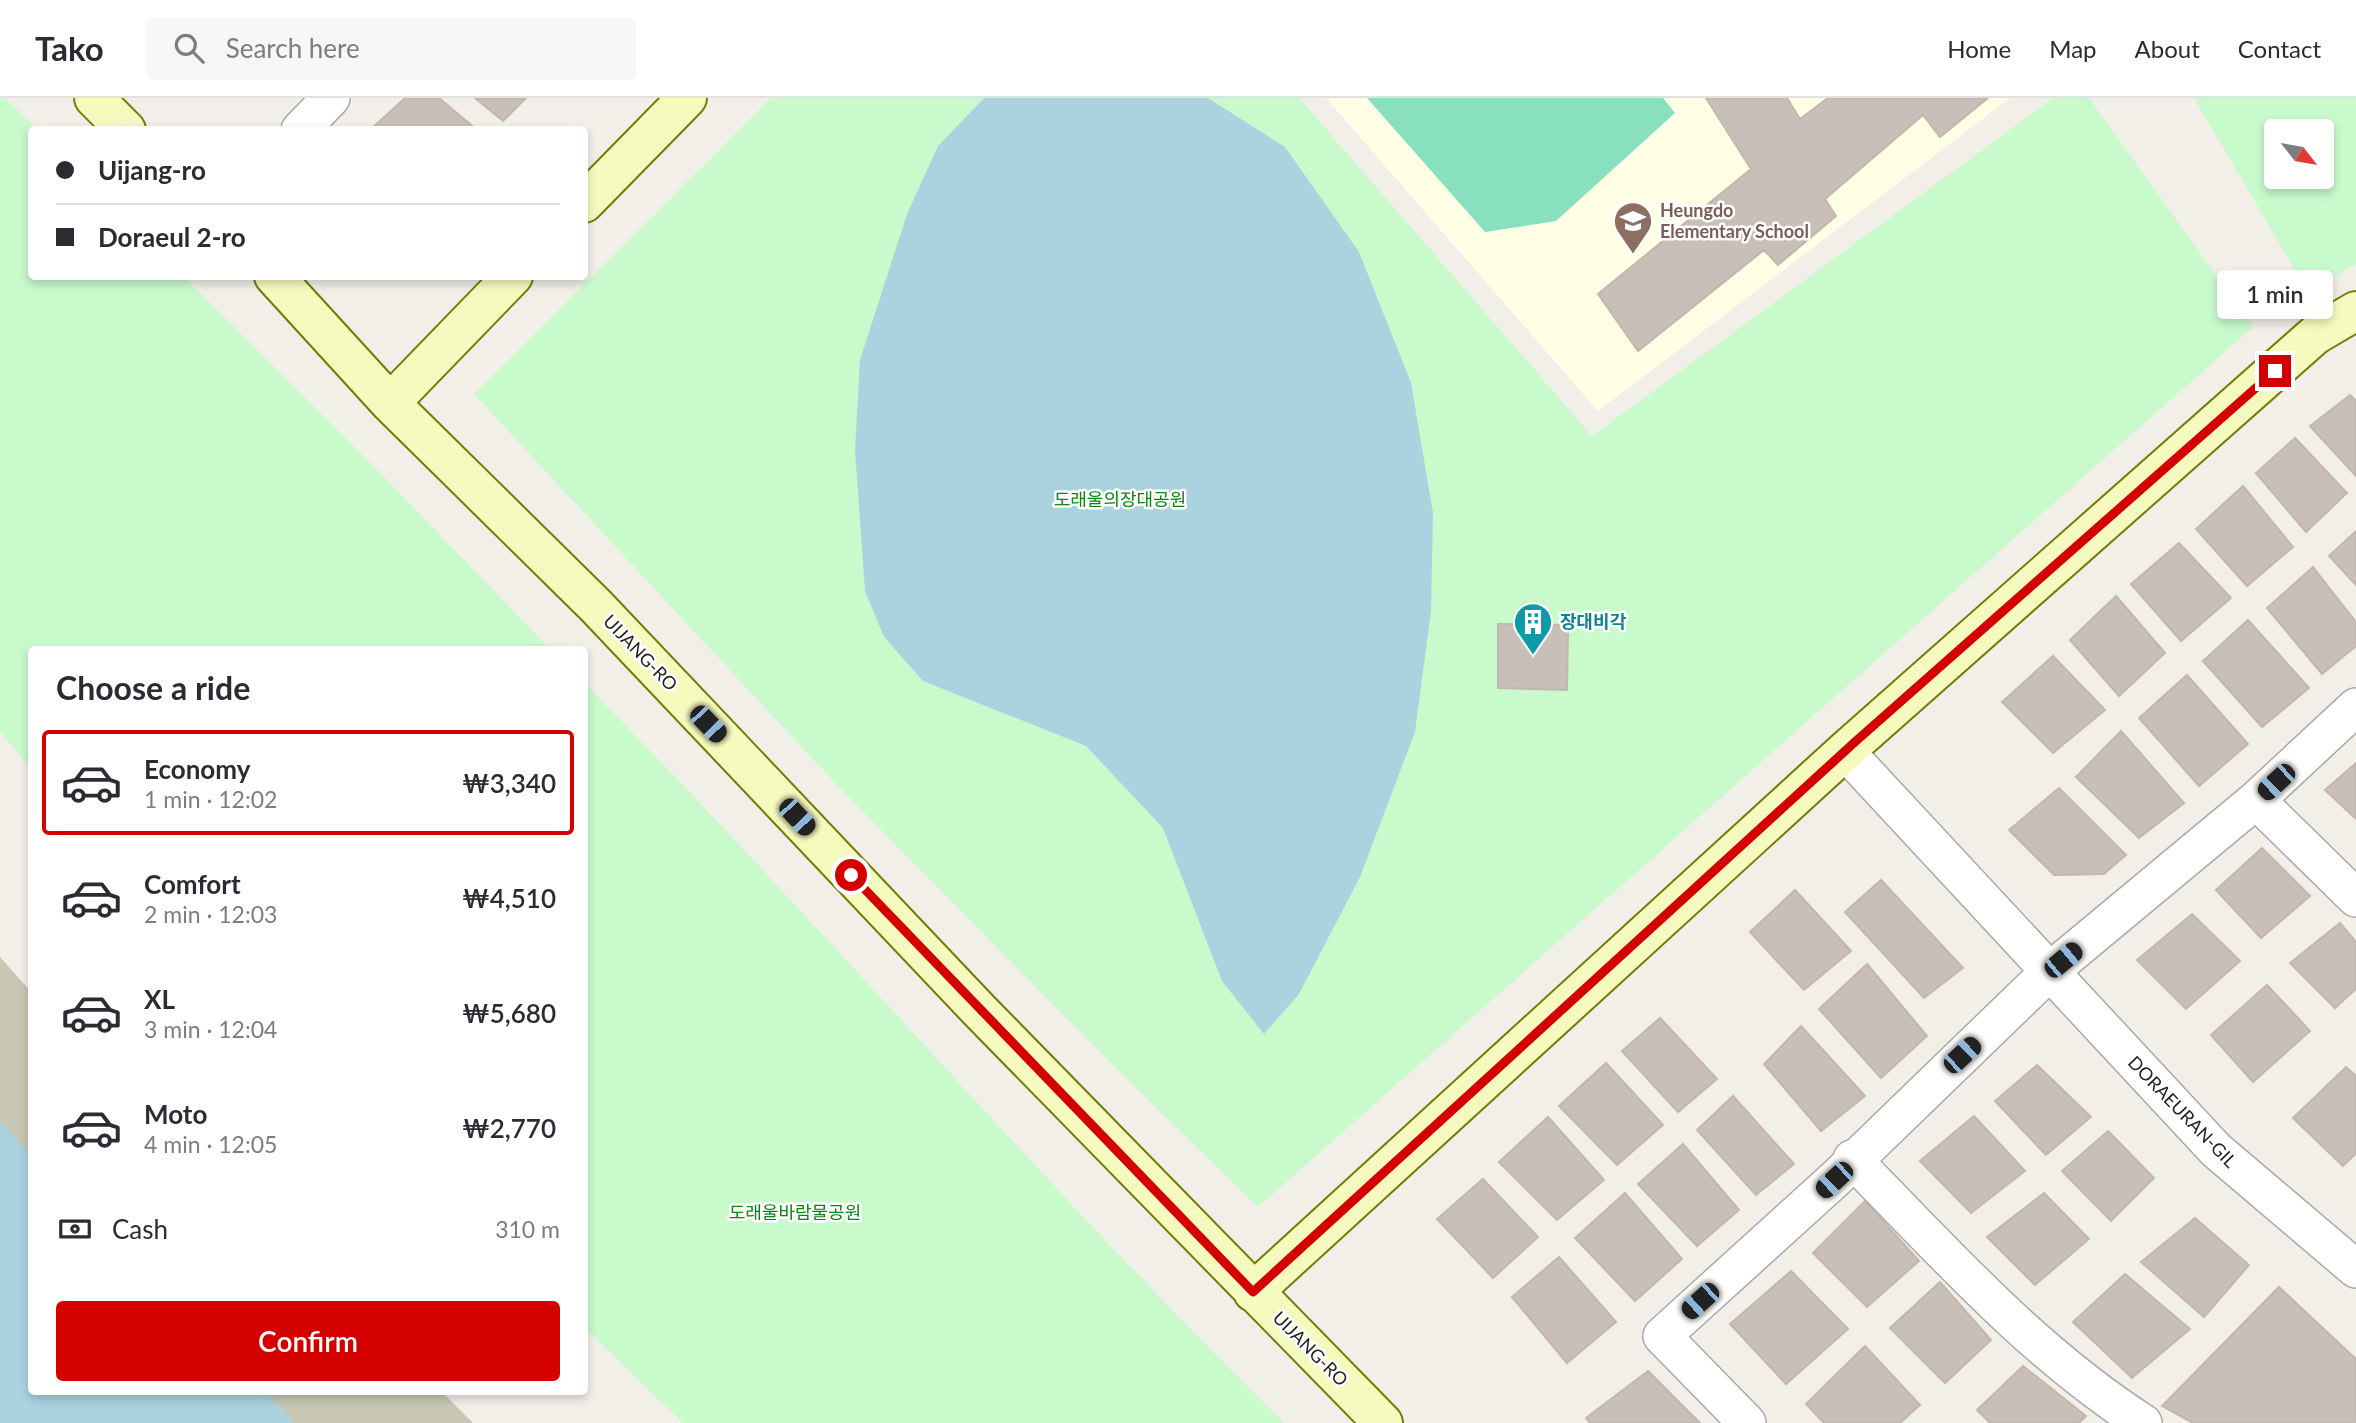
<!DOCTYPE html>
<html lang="en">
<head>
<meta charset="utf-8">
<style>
  body { margin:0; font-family:Lato,"Noto Sans KR",sans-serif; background:#f7f7f7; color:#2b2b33; height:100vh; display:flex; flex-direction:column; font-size:26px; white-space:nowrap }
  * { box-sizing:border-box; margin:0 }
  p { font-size:23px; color:#7c7c81 }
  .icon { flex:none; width:38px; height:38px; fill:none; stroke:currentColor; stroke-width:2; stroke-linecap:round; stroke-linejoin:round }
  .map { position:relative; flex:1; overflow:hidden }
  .side { position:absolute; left:28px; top:548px; width:560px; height:749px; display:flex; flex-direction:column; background:#fff; border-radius:7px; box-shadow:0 4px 10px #0003 }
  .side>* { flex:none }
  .top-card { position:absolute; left:28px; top:28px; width:560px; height:154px; border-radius:7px; box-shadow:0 4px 10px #0003; display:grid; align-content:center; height:154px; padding:0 28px; background:#fff }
  .needle { width:46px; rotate:121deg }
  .fabs { position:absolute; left:2264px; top:21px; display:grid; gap:14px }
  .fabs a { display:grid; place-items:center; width:70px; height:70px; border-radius:7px; background:#fff; box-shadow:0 4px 10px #0003; font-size:35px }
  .end { position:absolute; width:32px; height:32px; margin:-16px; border:9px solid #d40000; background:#fff; box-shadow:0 0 0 4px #fff }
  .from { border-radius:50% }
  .bubble { position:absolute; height:49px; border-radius:7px; background:#fff; box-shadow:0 4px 10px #0003; font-size:23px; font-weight:600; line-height:49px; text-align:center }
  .car { position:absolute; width:21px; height:42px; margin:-21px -10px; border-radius:9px; box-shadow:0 0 5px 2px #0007; background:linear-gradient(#222 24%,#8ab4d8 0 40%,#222 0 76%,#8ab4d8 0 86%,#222 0) }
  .top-card b { display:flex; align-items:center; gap:24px; height:66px; font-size:26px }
  .top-card b+b { border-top:2px solid #e1e1e2 }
  .top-card i { width:18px; height:18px; background:#2b2b33 }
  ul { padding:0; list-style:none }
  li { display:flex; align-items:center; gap:21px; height:105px; margin:0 14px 10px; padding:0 14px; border:4px solid transparent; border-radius:7px }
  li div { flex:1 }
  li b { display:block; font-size:26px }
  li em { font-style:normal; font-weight:600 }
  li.current { border-color:#d40000 }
  li>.icon { width:63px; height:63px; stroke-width:1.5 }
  h2 { padding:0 28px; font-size:32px; line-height:84px }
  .pay { display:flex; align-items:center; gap:18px; height:77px; padding:0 28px; font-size:26px }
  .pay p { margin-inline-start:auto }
  .action { display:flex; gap:14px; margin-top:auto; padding:14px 28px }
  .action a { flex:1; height:80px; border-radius:7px; background:#d40000; color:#fff; font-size:28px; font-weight:600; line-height:80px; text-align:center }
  header { display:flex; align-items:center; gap:42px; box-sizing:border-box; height:98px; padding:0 35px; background:#fff; border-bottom:2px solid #e1e1e2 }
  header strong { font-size:33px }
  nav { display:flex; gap:38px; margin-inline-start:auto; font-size:24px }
  .search { width:490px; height:63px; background:#f7f7f7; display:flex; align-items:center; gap:18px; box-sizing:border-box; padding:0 24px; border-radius:7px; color:#7c7c81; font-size:26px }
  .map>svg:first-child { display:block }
  .education { fill:#ffffe5 }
  .construction { fill:#c7c7b4 }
  .park { fill:#c8facc; fill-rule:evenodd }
  .pitch { fill:#88e0be }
  .water { fill:#aad3df }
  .building { fill:#c7bfb8; stroke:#c4b6ab; stroke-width:2 }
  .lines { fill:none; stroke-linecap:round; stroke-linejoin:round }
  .street-casing { stroke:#a9a9a9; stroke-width:40 }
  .secondary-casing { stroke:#707d05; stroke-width:42 }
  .street { stroke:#fff; stroke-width:37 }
  .secondary { stroke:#f7fabf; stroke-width:38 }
  .route { stroke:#d40000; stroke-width:9 }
  .labels { text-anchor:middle; stroke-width:5; stroke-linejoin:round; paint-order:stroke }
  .education-label { font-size:18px; font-weight:bold; fill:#785e54; stroke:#fff; text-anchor:start }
  .park-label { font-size:18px; fill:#0c8416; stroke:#fff }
  .culture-label { font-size:18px; font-weight:bold; fill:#0d838f; stroke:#fff; text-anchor:start }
  .street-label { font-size:18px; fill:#222; stroke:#fff }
</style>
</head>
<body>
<header>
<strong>Tako</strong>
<div class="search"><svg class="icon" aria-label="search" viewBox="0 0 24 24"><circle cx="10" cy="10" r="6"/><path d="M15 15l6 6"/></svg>Search here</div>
<nav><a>Home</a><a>Map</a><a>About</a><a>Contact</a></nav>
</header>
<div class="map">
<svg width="2356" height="1325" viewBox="0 0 2356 1325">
  <rect width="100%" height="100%" fill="#f2efe9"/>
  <path class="education" d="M1326,0H2010L1598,313Z"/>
  <path class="construction" d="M0,859L31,894L32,1293H441L473,1325H0Z"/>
  <path class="park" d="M0,0H5L37,31L32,32V178L184,179L358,352L550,551H32L31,671L0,633Z
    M771,0H1299L1592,338L2053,0H2089L2253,229L1258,1109L1109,963L832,682L474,296Z
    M2194,0H2356V166L2308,194ZM2322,33V79H2277V33Z
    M585,586C823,827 1042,1087 1284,1325H683L585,1230Z"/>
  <path class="pitch" d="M1367,0H1663L1675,15L1556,123L1485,134Z"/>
  <path class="water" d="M984,0H1208L1285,49L1359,154L1411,285L1433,415L1431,513L1415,634L1360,779L1299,896L1264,936L1222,883L1163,730L1086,648L923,583L884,539L865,493L855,352L860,262L907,116L938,48Z
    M0,1024L31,1056L32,1293H264L295,1325H0Z"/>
  <path class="building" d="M405,0H439L477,32H370Z
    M475,0H526L503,23Z
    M1706,0H1787L1800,21L1828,0H1988L1940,39L1923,17L1825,101L1836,118L1778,167L1764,152L1638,253L1598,196L1751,71Z
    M2350,297L2356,303V378L2310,328Z
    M2295,340L2347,395L2306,434L2256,375Z
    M2243,388L2293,449L2247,488L2196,431Z
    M2356,433V487L2329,458Z
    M2179,445L2231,500L2181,543L2131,486Z
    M2313,469L2356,524V548L2322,576L2267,510Z
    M2116,498L2165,555L2119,598L2070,542Z
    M2248,522L2309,590L2262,629L2203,563Z
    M1498,526L1568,527L1567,592L1498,590Z
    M2053,558L2105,612L2053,655L2002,604Z
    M2187,577L2248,646L2199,688L2139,620Z
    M2121,633L2184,705L2139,740L2076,679Z
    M2356,665V721L2325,692Z
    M2059,690L2126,757L2104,776L2054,777L2009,732Z
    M2262,750L2310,798L2261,840L2216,792Z
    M1881,782L1963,870L1924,900L1845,814Z
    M1795,792L1851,853L1804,892L1750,834Z
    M2192,816L2240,863L2186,911L2137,862Z
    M2340,825L2356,844V891L2335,910L2290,865Z
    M1867,866L1927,938L1881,980L1819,911Z
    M2267,887L2310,933L2253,984L2211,937Z
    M1660,920L1717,981L1678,1014L1622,953Z
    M1801,928L1865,998L1821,1033L1764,966Z
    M1606,965L1663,1027L1617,1067L1559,1008Z
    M2037,967L2091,1019L2046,1057L1995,1003Z
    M2346,969L2356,978V1055L2343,1068L2293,1020Z
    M1733,998L1794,1066L1756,1097L1697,1032Z
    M1974,1018L2025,1073L1971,1115L1920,1063Z
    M1548,1019L1604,1082L1557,1122L1499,1064Z
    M2108,1033L2154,1080L2111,1123L2062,1073Z
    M1683,1046L1739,1112L1697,1148L1638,1086Z
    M1483,1081L1538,1139L1493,1180L1437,1121Z
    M1625,1095L1682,1161L1635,1203L1575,1140Z
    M2044,1095L2089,1141L2035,1187L1987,1139Z
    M1865,1103L1919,1163L1867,1209L1813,1155Z
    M2195,1120L2249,1167L2204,1219L2141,1164Z
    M1559,1159L1616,1224L1567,1265L1512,1199Z
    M1791,1173L1848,1231L1786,1286L1730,1226Z
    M2125,1176L2190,1231L2132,1280L2073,1224Z
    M1940,1184L1991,1242L1945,1285L1890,1230Z
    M2279,1189L2356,1261V1325H2193L2162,1308Z
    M1865,1248L1920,1307L1900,1325H1824L1806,1306Z
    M2023,1268L2086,1318L2079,1325H1990L1977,1312Z
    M1648,1273L1700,1325H1590L1586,1320Z"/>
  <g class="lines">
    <g class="street-casing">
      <path id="street" d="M300,32L331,0
        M1845,653L2216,1052L2356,1171
        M2256,702L2356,800
        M1852,1061C1944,1154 2032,1254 2143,1325
        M1747,1325L1662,1238L1834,1082L2049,874L2256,702L2356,609"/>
    </g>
    <g class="secondary-casing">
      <path id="secondary" d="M94,0L126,32
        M584,105L687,0
        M274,178L390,305L596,508L979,912L1383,1325
        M390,305L513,178
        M1253,1194L1845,653L2315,237L2356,213"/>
    </g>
    <use href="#street" class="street"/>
    <use href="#secondary" class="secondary"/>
  </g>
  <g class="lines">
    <path class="route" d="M851,777L1253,1194L1856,643L2275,273"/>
  </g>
  <defs>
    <g id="school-pin" transform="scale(2.0125)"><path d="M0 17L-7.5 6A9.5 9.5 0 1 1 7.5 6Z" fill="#8d6e63" stroke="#fff"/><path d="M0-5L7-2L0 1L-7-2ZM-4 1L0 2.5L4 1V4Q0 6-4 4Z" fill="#fff"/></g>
    <g id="building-pin" transform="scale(2.0125)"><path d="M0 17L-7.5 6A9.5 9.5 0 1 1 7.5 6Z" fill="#0f9aa8" stroke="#fff"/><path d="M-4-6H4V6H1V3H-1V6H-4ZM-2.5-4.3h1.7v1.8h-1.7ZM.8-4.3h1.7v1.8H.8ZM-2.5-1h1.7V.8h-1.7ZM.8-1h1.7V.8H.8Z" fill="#fff"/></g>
  </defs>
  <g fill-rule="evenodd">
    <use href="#school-pin" x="1633" y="123"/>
    <use href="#building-pin" x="1533" y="524"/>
  </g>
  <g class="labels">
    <g class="education-label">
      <text x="1660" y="119">Heungdo<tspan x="1660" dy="21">Elementary School</tspan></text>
    </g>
    <g class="park-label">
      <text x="1120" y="408">도래울의장대공원</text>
      <text x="795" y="1121">도래울바람물공원</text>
    </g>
    <g class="culture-label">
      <text x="1560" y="530">장대비각</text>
    </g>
    <g class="street-label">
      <text transform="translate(640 555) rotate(46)" y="6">UIJANG-RO</text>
      <text transform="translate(2182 1014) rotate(46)" y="6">DORAEURAN-GIL</text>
      <text transform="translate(1310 1251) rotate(45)" y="6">UIJANG-RO</text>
    </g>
  </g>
</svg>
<div class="fabs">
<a><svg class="needle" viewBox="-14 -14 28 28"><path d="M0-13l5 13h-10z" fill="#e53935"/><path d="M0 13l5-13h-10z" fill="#7c7c81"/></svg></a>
</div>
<i class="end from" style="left:851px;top:777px"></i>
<i class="end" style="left:2275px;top:273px"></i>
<div class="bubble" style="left:2217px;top:172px;width:116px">1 min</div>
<i class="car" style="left:708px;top:626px;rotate:136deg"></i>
<i class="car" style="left:2276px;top:684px;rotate:227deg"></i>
<i class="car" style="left:797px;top:719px;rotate:137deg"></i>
<i class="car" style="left:2063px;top:862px;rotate:50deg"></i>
<i class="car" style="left:1962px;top:957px;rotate:47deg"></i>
<i class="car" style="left:1834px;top:1082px;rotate:227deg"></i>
<i class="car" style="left:1700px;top:1203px;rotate:228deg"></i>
<div class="top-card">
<b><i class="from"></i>Uijang-ro</b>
<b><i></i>Doraeul 2-ro</b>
</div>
<section class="side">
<h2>Choose a ride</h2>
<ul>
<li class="current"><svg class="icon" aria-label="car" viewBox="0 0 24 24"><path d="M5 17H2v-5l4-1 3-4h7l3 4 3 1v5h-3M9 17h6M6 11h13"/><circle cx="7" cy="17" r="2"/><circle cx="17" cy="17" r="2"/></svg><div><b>Economy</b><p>1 min · 12:02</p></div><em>₩3,340</em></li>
<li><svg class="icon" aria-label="car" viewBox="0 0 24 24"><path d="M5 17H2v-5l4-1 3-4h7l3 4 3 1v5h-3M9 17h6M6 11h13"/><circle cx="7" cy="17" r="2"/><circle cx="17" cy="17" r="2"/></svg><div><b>Comfort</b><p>2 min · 12:03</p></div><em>₩4,510</em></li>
<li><svg class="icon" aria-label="car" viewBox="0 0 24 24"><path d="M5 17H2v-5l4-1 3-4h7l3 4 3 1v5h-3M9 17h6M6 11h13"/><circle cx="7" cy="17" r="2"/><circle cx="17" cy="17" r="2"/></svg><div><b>XL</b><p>3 min · 12:04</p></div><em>₩5,680</em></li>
<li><svg class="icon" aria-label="car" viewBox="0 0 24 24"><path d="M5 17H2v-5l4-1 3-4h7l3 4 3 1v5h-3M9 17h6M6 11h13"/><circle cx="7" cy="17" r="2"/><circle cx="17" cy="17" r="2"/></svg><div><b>Moto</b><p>4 min · 12:05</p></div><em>₩2,770</em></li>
</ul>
<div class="pay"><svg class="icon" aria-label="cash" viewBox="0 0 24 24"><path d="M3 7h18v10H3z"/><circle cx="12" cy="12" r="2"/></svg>Cash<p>310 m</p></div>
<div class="action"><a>Confirm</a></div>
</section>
</div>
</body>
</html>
